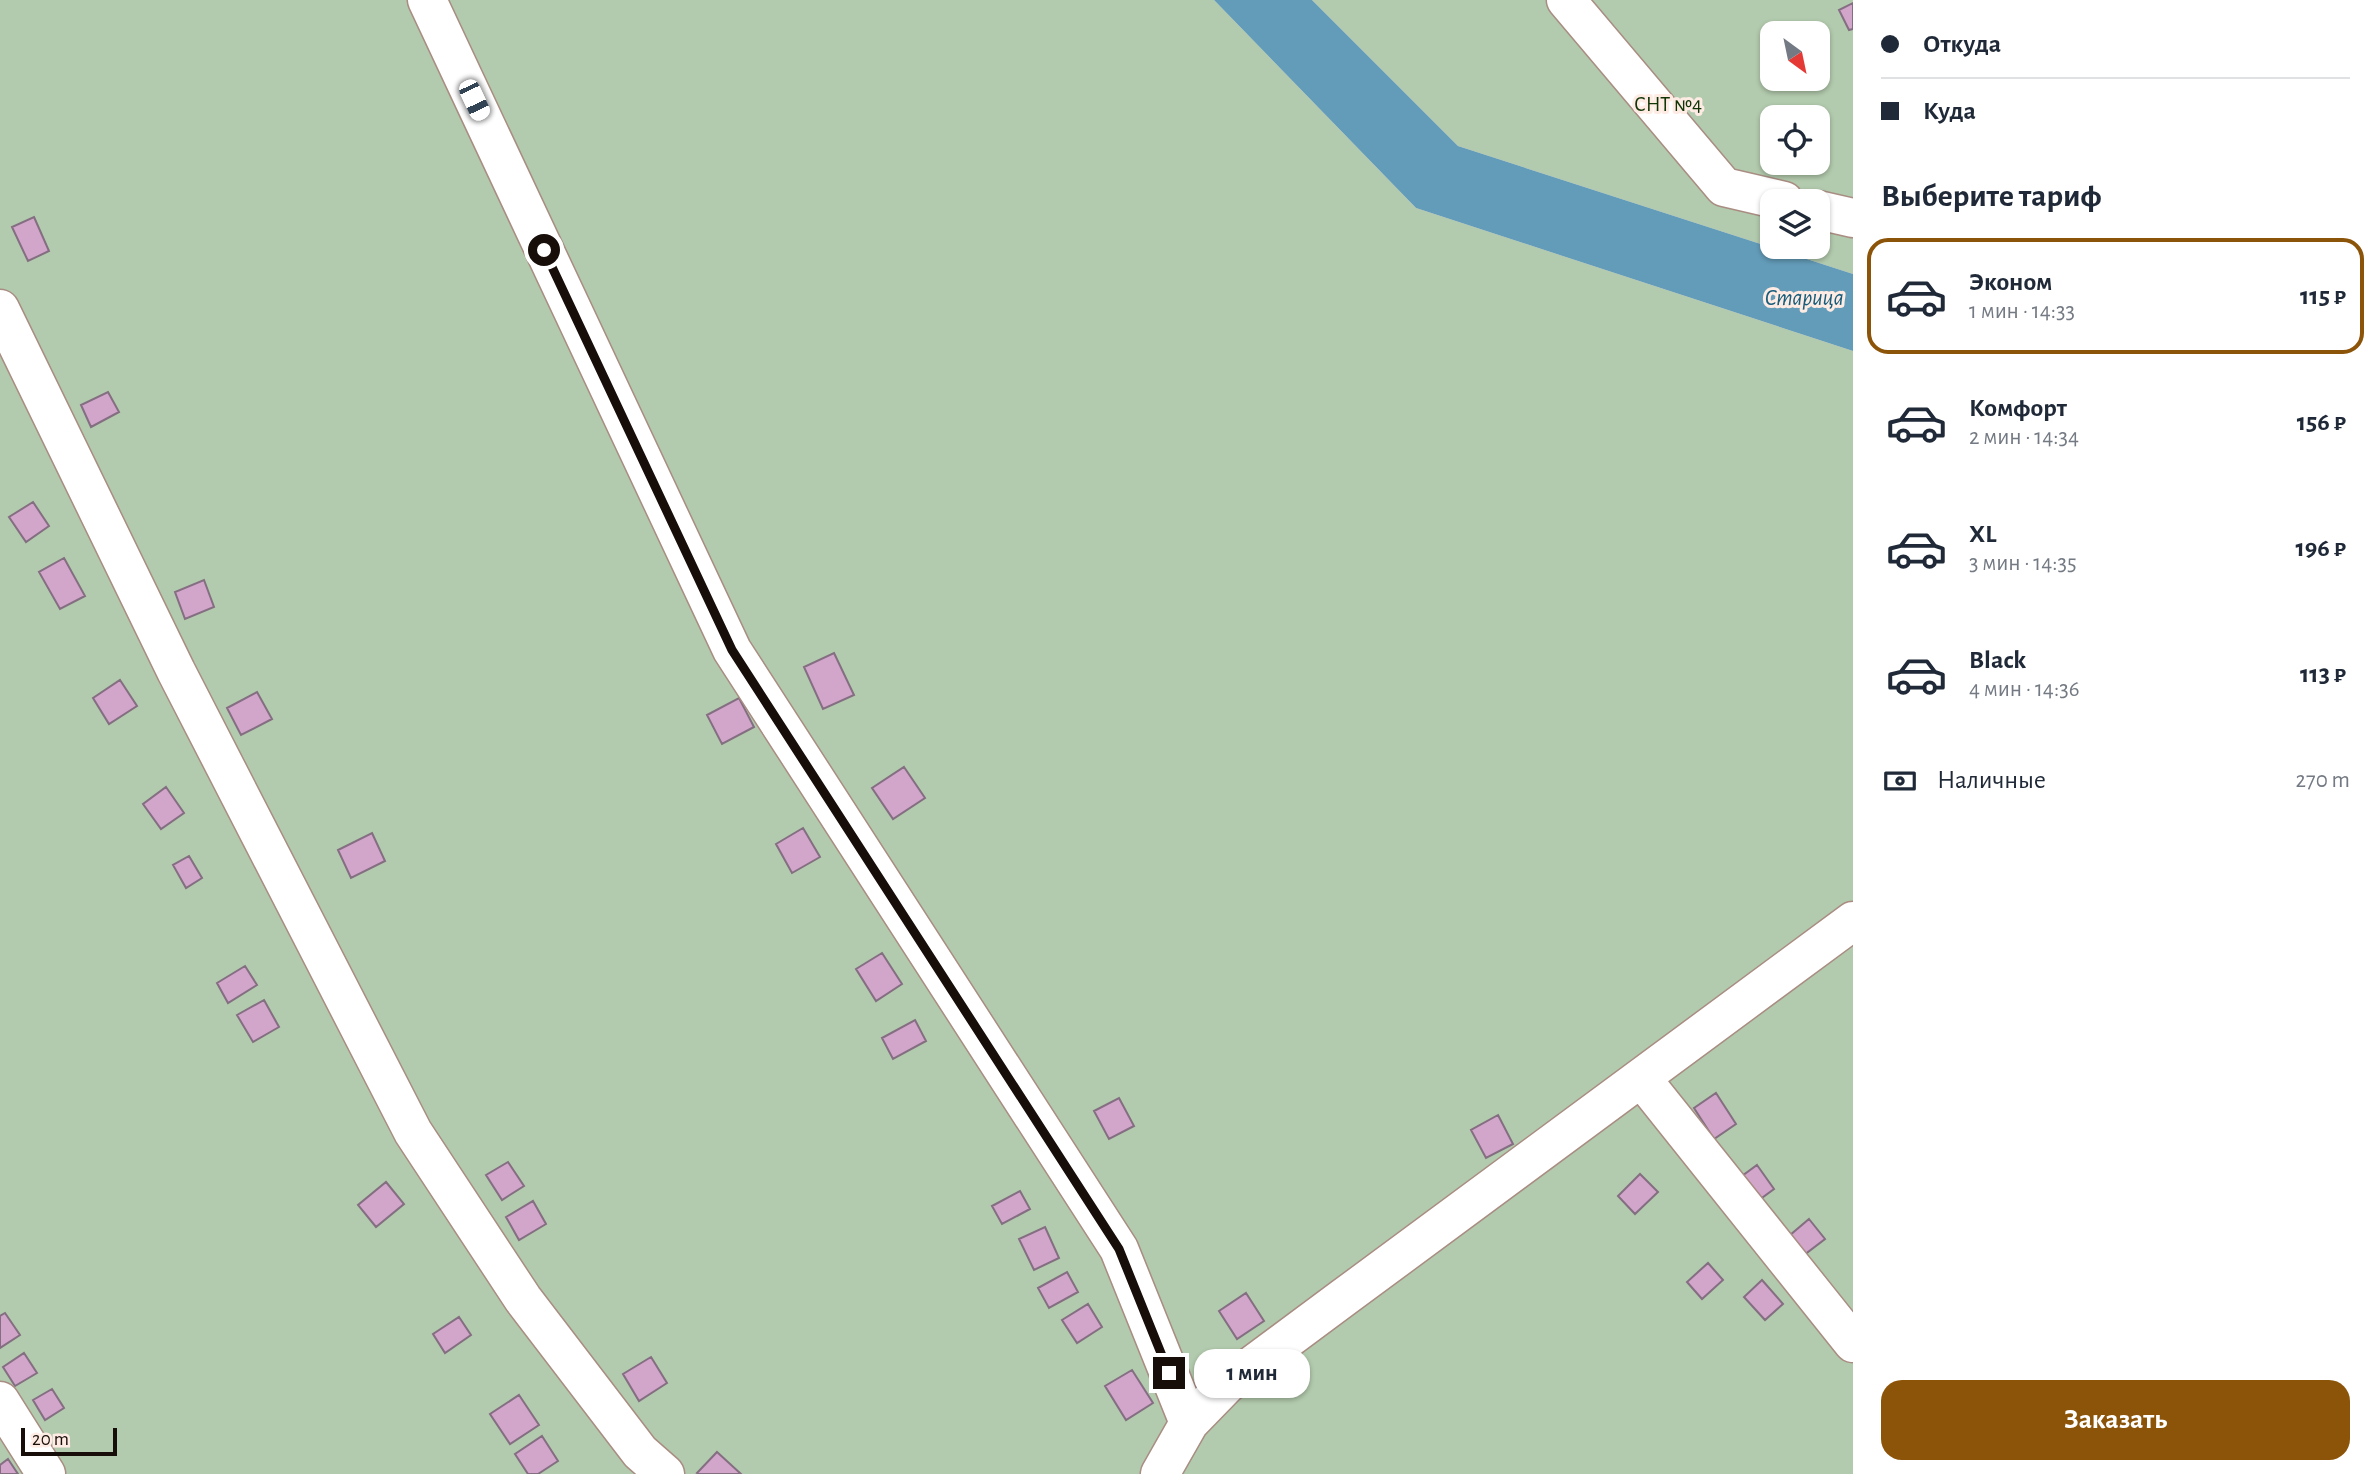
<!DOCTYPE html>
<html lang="ru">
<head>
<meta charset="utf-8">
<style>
  body { margin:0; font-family:"Alegreya Sans",sans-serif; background:#f6f6f7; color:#1f2937; height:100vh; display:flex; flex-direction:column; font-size:26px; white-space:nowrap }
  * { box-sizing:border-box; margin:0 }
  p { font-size:23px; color:#747a83 }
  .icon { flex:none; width:38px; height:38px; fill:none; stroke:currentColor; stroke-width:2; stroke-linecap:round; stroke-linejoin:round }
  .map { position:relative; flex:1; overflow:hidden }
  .sheet { display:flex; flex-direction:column; background:#fff; width:525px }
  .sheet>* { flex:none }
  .guide { display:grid; align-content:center; height:154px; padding:0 28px; background:#fff }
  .needle { width:46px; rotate:147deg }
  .controls { position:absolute; left:1760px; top:21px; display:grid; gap:14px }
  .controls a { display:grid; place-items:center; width:70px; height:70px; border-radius:14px; background:#fff; box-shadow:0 2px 5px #0004; font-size:35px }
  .scale { position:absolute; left:21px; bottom:18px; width:96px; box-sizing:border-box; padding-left:7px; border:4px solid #170d09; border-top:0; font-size:19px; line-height:24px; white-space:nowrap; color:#170d09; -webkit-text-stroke:5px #feebe3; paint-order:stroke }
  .end { position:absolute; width:32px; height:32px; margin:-16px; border:9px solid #170d09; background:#fff; box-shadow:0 0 0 4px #fff }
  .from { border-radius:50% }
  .bubble { position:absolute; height:49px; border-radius:21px; background:#fff; box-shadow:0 2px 5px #0004; font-size:23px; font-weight:600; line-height:49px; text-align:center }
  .car { position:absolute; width:21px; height:42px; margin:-21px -10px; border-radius:9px; box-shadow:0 0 5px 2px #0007; background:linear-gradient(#fff 24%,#345 0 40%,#fff 0 76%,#345 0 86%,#fff 0) }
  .guide b { display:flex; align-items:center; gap:24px; height:66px; font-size:26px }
  .guide b+b { border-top:2px solid #e0e1e3 }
  .guide i { width:18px; height:18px; background:#1f2937 }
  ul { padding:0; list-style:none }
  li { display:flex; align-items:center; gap:21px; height:116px; margin:0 14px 10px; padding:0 14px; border:4px solid transparent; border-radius:21px }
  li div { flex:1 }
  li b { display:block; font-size:26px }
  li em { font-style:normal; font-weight:600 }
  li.selected { border-color:#8c5409 }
  li>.icon { width:63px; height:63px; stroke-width:1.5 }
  h2 { padding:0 28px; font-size:32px; line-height:84px }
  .pay { display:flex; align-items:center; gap:18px; height:77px; padding:0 28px; font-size:26px }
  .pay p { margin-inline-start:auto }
  .primary-button { display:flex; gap:14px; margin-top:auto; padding:14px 28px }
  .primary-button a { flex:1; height:80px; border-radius:21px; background:#8c5409; color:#fff; font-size:28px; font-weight:600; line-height:80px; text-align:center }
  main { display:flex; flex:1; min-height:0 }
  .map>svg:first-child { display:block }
  .green { fill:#b2caad; fill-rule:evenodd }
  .water { fill:#639cb9 }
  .building { fill:#d2a5cb; stroke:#846e81; stroke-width:2 }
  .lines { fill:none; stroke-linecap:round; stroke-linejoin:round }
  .minor-casing { stroke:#a98d82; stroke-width:41 }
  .minor { stroke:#fff; stroke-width:38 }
  .route { stroke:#170d09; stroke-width:9 }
  .labels { text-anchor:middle; stroke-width:6; stroke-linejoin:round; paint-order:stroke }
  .park-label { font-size:21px; fill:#0f3406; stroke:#feebe3 }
  .water-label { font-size:23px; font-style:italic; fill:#165d7b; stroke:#feebe3 }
</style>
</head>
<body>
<main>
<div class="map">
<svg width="1853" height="1474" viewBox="0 0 1853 1474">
  <rect width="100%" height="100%" fill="#feebe3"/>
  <path class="green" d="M0,0H1214L1416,208L1853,351V1474H0Z
    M1312,0H1853V274L1458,146ZM1773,33H1818V79H1773ZM1773,117H1818V163H1773ZM1773,201H1818V247H1773Z"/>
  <path class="water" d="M1214,0H1312L1458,146L1853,274V351L1416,208Z"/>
  <path class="building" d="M1853,3V29L1849,30L1839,10Z
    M34,217L49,251L28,261L12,227Z
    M108,392L119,412L91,427L81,405Z
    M33,502L49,526L26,542L9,517Z
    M64,558L85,596L60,609L39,572Z
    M204,580L214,607L185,619L175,592Z
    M834,653L854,695L823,709L804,667Z
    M120,680L137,706L109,724L93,698Z
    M257,692L272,719L241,735L227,708Z
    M739,698L754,727L722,744L707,715Z
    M904,767L925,798L893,819L872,788Z
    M166,787L184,813L161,829L143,804Z
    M803,828L820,857L792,873L776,844Z
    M372,833L385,861L351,878L338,850Z
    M189,856L202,878L186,888L173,865Z
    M882,953L902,984L876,1001L856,969Z
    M245,966L257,985L228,1003L217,983Z
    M264,1000L279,1027L253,1042L237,1015Z
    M915,1020L926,1041L893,1059L882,1038Z
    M1716,1093L1736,1124L1714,1139L1694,1108Z
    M1119,1098L1134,1126L1109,1139L1094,1111Z
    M1498,1115L1513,1144L1486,1158L1471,1130Z
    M508,1162L524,1186L502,1200L486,1175Z
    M1757,1165L1774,1189L1759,1200L1742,1176Z
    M1640,1174L1658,1192L1635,1214L1618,1196Z
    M386,1182L404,1204L376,1227L358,1205Z
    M1020,1191L1030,1209L1002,1224L992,1206Z
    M533,1201L546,1224L519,1240L506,1217Z
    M1809,1219L1825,1239L1804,1255L1789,1236Z
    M1045,1227L1059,1258L1034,1270L1019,1239Z
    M1708,1263L1723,1280L1702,1299L1687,1282Z
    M1067,1272L1078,1292L1049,1308L1038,1288Z
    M1762,1280L1783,1304L1765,1320L1744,1297Z
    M1246,1293L1264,1321L1237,1339L1219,1311Z
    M1088,1304L1102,1327L1077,1343L1062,1320Z
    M5,1313L20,1335L0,1348V1316Z
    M459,1317L471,1335L445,1353L433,1334Z
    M24,1353L37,1373L15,1386L3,1367Z
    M651,1357L667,1383L639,1401L623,1374Z
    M1132,1370L1153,1403L1126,1420L1105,1386Z
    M52,1389L64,1408L45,1420L33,1400Z
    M519,1395L539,1425L510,1444L490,1414Z
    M542,1436L558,1461L538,1474H528L515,1454Z
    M717,1452L741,1474H699L697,1473Z
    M8,1459L18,1474H0V1465Z"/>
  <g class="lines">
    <g class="minor-casing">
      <path id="minor" d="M427,0L732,650L1119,1249L1189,1423
        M1566,0L1724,187L1784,201
        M1818,210L1853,218
        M0,309L176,671L413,1132L523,1299L640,1452L665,1474
        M1642,1079L1853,1343
        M0,1401L46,1474
        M1160,1474L1189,1423L1227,1384C1435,1229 1645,1077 1853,921"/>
    </g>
    <use href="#minor" class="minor"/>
  </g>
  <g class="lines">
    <path class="route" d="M544,250L732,650L1119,1249L1169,1373"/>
  </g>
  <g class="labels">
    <g class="park-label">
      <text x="1668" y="111">СНТ №4</text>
    </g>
    <g class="water-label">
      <text x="1804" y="305">Старица</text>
    </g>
  </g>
</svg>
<div class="controls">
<a><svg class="needle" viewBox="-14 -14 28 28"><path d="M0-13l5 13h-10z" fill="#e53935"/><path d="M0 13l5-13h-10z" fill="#747a83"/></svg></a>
<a><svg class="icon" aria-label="locate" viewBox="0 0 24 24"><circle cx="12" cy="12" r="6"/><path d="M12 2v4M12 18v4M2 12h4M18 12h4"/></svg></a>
<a><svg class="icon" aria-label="layers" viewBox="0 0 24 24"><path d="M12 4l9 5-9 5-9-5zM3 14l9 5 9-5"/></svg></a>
</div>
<div class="scale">20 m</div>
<i class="end from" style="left:544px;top:250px"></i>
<i class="end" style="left:1169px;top:1373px"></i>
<div class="bubble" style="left:1194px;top:1349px;width:116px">1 мин</div>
<i class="car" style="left:474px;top:100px;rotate:155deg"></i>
</div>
<section class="sheet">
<div class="guide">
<b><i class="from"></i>Откуда</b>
<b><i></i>Куда</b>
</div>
<h2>Выберите тариф</h2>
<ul>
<li class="selected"><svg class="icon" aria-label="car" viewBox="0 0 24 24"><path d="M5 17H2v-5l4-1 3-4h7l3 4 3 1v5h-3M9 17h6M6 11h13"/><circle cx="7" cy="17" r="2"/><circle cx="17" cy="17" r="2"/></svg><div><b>Эконом</b><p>1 мин · 14:33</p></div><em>115 ₽</em></li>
<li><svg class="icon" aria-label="car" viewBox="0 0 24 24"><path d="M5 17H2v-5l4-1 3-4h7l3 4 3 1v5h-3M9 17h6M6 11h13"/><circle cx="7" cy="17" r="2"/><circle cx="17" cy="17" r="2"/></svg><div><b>Комфорт</b><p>2 мин · 14:34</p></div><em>156 ₽</em></li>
<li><svg class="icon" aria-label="car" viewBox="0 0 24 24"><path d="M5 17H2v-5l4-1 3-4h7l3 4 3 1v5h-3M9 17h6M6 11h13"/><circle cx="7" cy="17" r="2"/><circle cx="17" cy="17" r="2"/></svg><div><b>XL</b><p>3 мин · 14:35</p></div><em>196 ₽</em></li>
<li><svg class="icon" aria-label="car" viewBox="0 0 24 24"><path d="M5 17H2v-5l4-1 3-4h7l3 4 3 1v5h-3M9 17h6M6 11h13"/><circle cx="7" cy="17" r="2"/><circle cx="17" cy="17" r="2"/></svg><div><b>Black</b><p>4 мин · 14:36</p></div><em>113 ₽</em></li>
</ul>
<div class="pay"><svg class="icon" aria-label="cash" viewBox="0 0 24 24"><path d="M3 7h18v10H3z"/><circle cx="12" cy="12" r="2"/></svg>Наличные<p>270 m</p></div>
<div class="primary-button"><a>Заказать</a></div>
</section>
</main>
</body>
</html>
